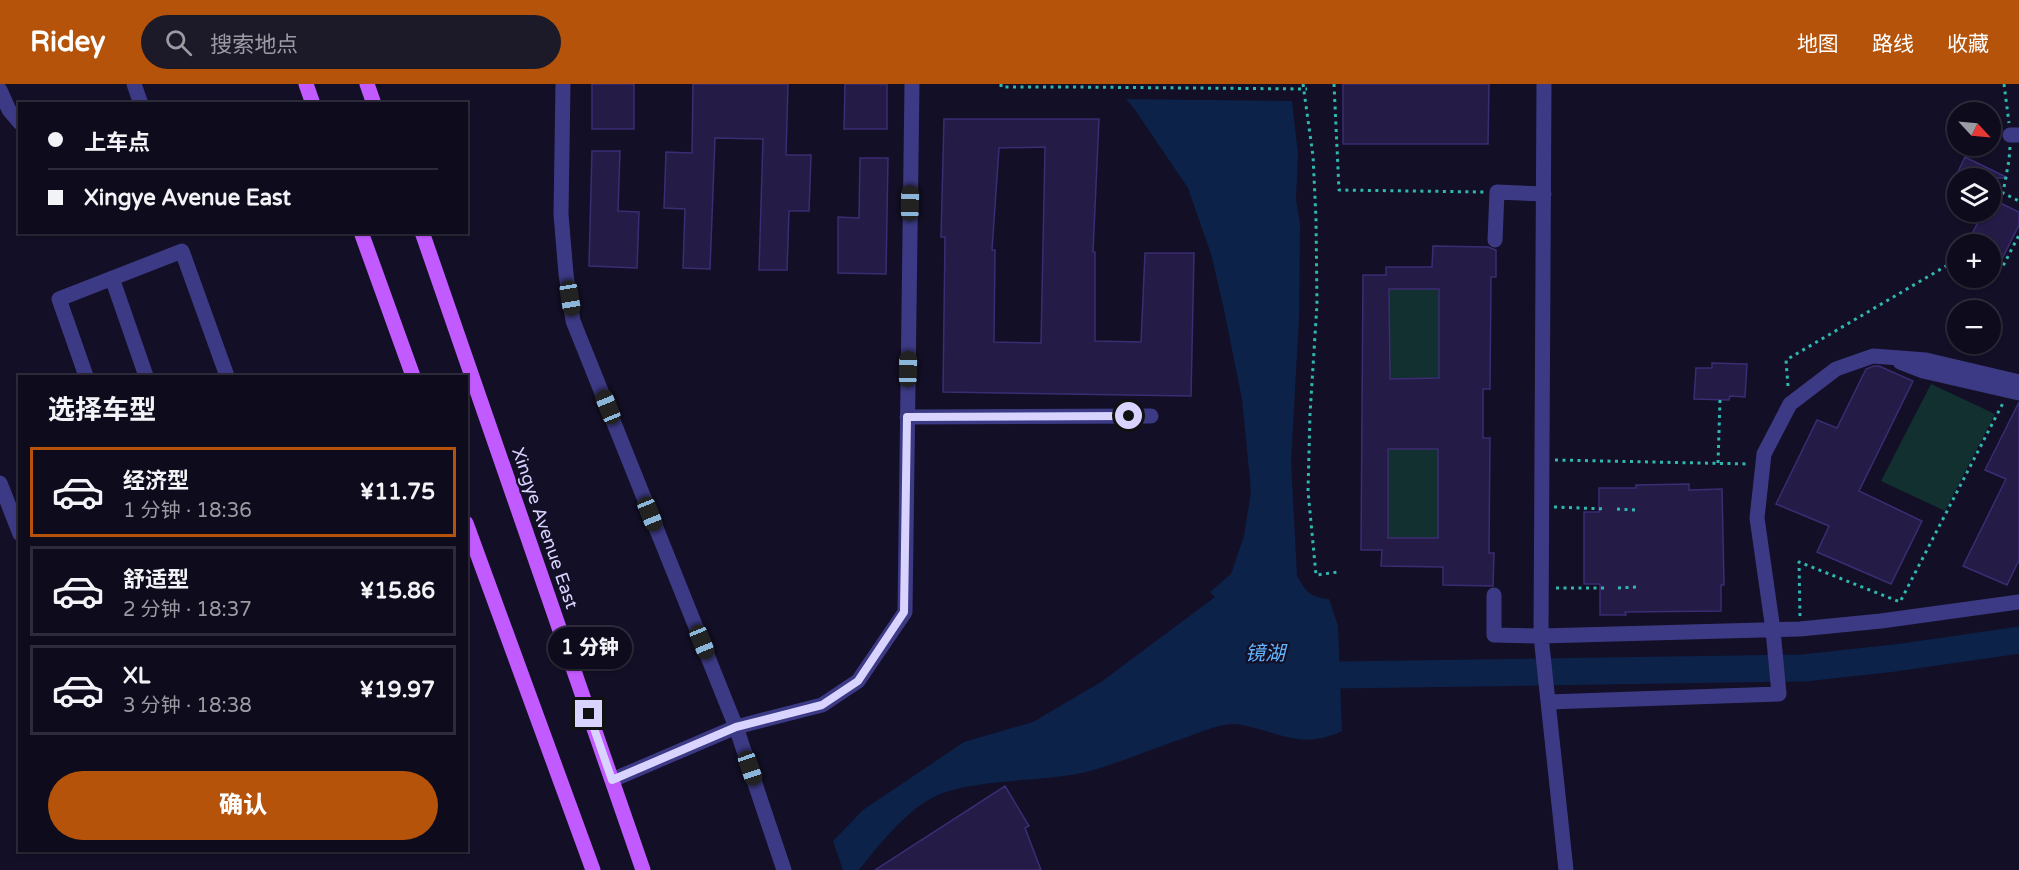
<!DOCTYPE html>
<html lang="zh">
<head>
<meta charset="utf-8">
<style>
  body { margin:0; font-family:"Varela Round","Noto Sans SC",sans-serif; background:#1c1929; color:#f1f3f6; height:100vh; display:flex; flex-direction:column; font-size:22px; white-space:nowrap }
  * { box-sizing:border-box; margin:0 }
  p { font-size:20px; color:#9b9ba3 }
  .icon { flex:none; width:33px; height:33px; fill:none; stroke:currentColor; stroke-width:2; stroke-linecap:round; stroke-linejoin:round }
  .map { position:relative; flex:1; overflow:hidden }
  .details { position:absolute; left:18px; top:291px; width:450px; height:477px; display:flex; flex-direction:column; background:#0e0b1c; border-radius:0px; box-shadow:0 2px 4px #0004,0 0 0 2px #2e2b3b }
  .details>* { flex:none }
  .banner { position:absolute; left:18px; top:18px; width:450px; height:132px; border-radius:0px; box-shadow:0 2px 4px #0004,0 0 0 2px #2e2b3b; display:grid; align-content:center; height:132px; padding:0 30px; background:#0e0b1c }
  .needle { width:39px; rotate:116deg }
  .fabs { position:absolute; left:1947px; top:18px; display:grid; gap:12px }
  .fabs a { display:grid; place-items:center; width:54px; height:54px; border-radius:50%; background:#0e0b1c; box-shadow:0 2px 4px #0004,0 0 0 2px #2e2b3b; font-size:30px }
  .end { position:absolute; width:27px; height:27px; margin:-14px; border:8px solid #d9d4ff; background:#111; box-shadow:0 0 0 3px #111 }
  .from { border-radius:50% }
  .bubble { position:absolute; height:42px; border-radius:21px; background:#0e0b1c; box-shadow:0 2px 4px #0004,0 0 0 2px #2e2b3b; font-size:20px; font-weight:800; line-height:42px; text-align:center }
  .car { position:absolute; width:18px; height:36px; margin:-18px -9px; border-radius:8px; box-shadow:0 0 4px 2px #0007; background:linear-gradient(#222 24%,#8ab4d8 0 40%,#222 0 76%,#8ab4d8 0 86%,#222 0) }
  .banner b { display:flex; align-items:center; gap:21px; height:57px; font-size:22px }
  .banner b+b { border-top:2px solid #2e2b3b }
  .banner i { width:15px; height:15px; background:#f1f3f6 }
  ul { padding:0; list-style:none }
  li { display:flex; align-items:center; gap:18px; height:90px; margin:0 12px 9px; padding:0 18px; border:3px solid #2e2b3b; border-radius:0px }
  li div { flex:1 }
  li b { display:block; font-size:22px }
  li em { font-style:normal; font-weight:800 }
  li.current { border-color:#b45309 }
  li>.icon { width:54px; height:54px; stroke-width:1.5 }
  h2 { padding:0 30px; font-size:27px; line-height:72px }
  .button { display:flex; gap:12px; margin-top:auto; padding:12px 30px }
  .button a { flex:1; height:69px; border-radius:36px; background:#b45309; color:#fff; font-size:24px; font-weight:800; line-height:69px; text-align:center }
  header { display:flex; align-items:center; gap:36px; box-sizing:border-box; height:84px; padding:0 30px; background:#b45309; color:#fff }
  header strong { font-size:28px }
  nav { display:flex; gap:33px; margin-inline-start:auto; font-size:21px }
  .search { width:420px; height:54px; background:#1c1929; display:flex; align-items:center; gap:15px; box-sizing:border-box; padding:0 21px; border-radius:33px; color:#9b9ba3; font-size:22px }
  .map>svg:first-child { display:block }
  .green { fill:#12302f }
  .water { fill:#0c2248 }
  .pier { fill:#130f26 }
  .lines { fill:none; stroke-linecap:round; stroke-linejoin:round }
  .river { stroke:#0c2248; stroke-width:27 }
  .building { fill:#241b47; stroke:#3b2d73; stroke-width:1.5; fill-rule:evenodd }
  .path { stroke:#2fb8b0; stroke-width:3; stroke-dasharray:3 4.5; stroke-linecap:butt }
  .minor { stroke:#3d3a85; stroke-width:15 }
  .major { stroke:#c25bff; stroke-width:15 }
  .path-bridge { stroke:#2fb8b0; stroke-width:3; stroke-dasharray:3 4.5; stroke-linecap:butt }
  .route { stroke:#d9d4ff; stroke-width:8 }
  .labels { text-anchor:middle; stroke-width:4.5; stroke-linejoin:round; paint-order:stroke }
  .street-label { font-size:18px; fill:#d9d4ff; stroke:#130f26 }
  .water-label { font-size:20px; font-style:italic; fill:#62b6ff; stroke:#130f26 }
</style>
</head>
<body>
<header>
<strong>Ridey</strong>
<div class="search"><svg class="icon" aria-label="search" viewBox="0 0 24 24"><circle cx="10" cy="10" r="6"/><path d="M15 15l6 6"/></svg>搜索地点</div>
<nav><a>地图</a><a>路线</a><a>收藏</a></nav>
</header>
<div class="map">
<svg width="2019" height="786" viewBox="0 0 2019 786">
  <rect width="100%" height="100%" fill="#130f26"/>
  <path class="green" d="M1389,205H1439V294L1390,295Z
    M1931,300L1995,330L1945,427L1881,397Z
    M1388,365H1438V454H1388Z"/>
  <path class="water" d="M1112,0H1290L1298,70L1296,115L1300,140L1299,234L1291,377L1297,492C1307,509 1310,513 1329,515L1338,542L1342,647C1308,662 1292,655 1259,645C1250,643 1241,640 1232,640C1216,641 1199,649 1184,654C1153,665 1121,678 1090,687C1043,700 964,692 925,718C899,735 878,762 859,786H843L833,757L863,726L964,658L1033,638L1101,598L1215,513L1210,508L1231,490L1244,452L1251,407L1242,315L1223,221L1211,170L1188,104L1133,23Z"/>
  <path class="pier" d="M1109,0H1293L1295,17L1122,15Z"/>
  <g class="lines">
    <path class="river" d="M1340,591L1803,584L1895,574L2019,556"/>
  </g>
  <path class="building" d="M592,0H634V45H592Z
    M693,0H788L786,71H811L809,127H789L787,186H759L763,55L715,54L710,185L683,184L685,125L664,124L666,68L692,69Z
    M845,0H887V45H844Z
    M1343,0H1489L1488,60H1343Z
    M944,35H1099L1093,168H1095V257L1141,258L1145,169H1194L1191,312L943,308L945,153H941ZM1045,63L1041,259L994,258L995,166H992L999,64Z
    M592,67H620L618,127L639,128L637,184L589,182Z
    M1965,73L2008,94H1955Z
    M860,74H888L886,190L838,189V133L859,134Z
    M1990,114L2019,128V141L2002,175L1990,169V160H1967L1983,128H1990Z
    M1433,162L1488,163L1496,166V193H1491L1490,305H1483V354H1490L1489,469H1494L1493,502L1443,501V483L1381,482L1382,466H1361L1363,191H1386V183H1432ZM1389,205H1439V294L1390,295ZM1388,365H1438V454H1388Z
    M1712,279L1747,280L1745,313L1730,312L1729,316L1694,315L1696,284H1712Z
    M1874,282H1879L1913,297L1859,407L1922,437L1891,500L1817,468L1829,442L1776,420L1817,336L1837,344L1866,285Z
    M2019,318V476L2007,501L1963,482L2006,395L1985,386Z
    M1689,400V406L1722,405L1724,501H1721V527L1625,528L1626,531H1600V500H1584V428H1599V404H1636V401Z
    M1005,702L1029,742L1025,744L1041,786H875Z"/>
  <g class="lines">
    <path class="path" d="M1001,0V3H1073
      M1303,0L1313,72L1316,135L1317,220L1310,330L1308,407L1316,491L1338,488
      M1334,0L1339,106L1484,108
      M2004,0L2009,39
      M2010,63L2009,76L2003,109L2019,117
      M1990,176L2003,182L2019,151
      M1788,302L1786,276L1958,175
      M1555,376L1749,380
      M1718,379L1720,316
      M1554,423L1606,425
      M1617,425L1636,426
      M1556,504H1605
      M1618,504L1636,503
      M1800,532L1799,478L1900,518L2003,319"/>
    <path class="minor" d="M134,0L141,20
      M563,0L561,130L566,190L573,237L736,643L784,786
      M1544,0L1541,552L1566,786
      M0,6L9,26L20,39
      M2010,51H2019
      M1495,156L1497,108L1544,110
      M112,194L146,292
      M1900,278L1923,287L2019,309
      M86,292L59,215L182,167L227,292
      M907,333L1151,332
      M0,399L20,450
      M1494,511V551L1541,552L1800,545L1881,537L2019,518
      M1548,618L1779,610L1773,546L1757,434L1764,370L1790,320L1836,285L1873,272L1926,276L2019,298
      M612,696L736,643L822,621L858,597L905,528L912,0"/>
    <path class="major" d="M306,0L313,20
      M367,0L374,20
      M361,148L413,292
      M422,148L643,786
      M466,439L593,786"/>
    <path class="path-bridge" d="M1073,3L1307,5"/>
  </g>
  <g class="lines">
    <path class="route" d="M589,630L612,696L736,643L822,621L858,597L904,528L907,333L1129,332"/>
  </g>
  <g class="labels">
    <g class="street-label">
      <text transform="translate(545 444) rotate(71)" y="6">Xingye Avenue East</text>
    </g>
    <g class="water-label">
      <text x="1265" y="576">镜湖</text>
    </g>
  </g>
</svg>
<div class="fabs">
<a><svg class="needle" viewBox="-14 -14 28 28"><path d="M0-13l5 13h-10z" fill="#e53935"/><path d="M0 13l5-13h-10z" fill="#9b9ba3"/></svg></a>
<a><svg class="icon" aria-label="layers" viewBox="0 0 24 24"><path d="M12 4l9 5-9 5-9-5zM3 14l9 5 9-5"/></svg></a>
<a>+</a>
<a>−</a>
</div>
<i class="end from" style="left:1129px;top:332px"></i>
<i class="end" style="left:589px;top:630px"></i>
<div class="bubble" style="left:548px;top:543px;width:84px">1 分钟</div>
<i class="car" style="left:910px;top:119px;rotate:1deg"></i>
<i class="car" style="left:570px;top:214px;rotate:171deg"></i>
<i class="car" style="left:908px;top:285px;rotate:1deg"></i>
<i class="car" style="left:608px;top:323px;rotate:338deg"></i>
<i class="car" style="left:650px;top:430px;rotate:158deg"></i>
<i class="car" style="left:702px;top:558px;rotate:158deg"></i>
<i class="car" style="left:750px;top:684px;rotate:161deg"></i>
<div class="banner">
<b><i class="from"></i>上车点</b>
<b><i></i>Xingye Avenue East</b>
</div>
<section class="details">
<h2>选择车型</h2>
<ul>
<li class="current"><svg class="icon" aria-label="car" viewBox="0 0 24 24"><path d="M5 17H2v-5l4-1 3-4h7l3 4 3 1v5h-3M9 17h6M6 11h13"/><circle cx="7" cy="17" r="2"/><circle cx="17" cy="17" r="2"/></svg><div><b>经济型</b><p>1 分钟 · 18:36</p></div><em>¥11.75</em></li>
<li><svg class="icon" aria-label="car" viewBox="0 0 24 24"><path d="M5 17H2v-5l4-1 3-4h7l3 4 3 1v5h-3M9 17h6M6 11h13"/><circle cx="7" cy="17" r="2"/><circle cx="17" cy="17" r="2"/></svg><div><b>舒适型</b><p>2 分钟 · 18:37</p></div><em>¥15.86</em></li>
<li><svg class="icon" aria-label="car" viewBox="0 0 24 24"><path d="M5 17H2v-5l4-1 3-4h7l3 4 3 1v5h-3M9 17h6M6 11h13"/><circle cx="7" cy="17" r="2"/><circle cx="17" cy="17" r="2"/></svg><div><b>XL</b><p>3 分钟 · 18:38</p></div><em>¥19.97</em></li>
</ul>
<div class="button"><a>确认</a></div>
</section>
</div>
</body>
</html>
